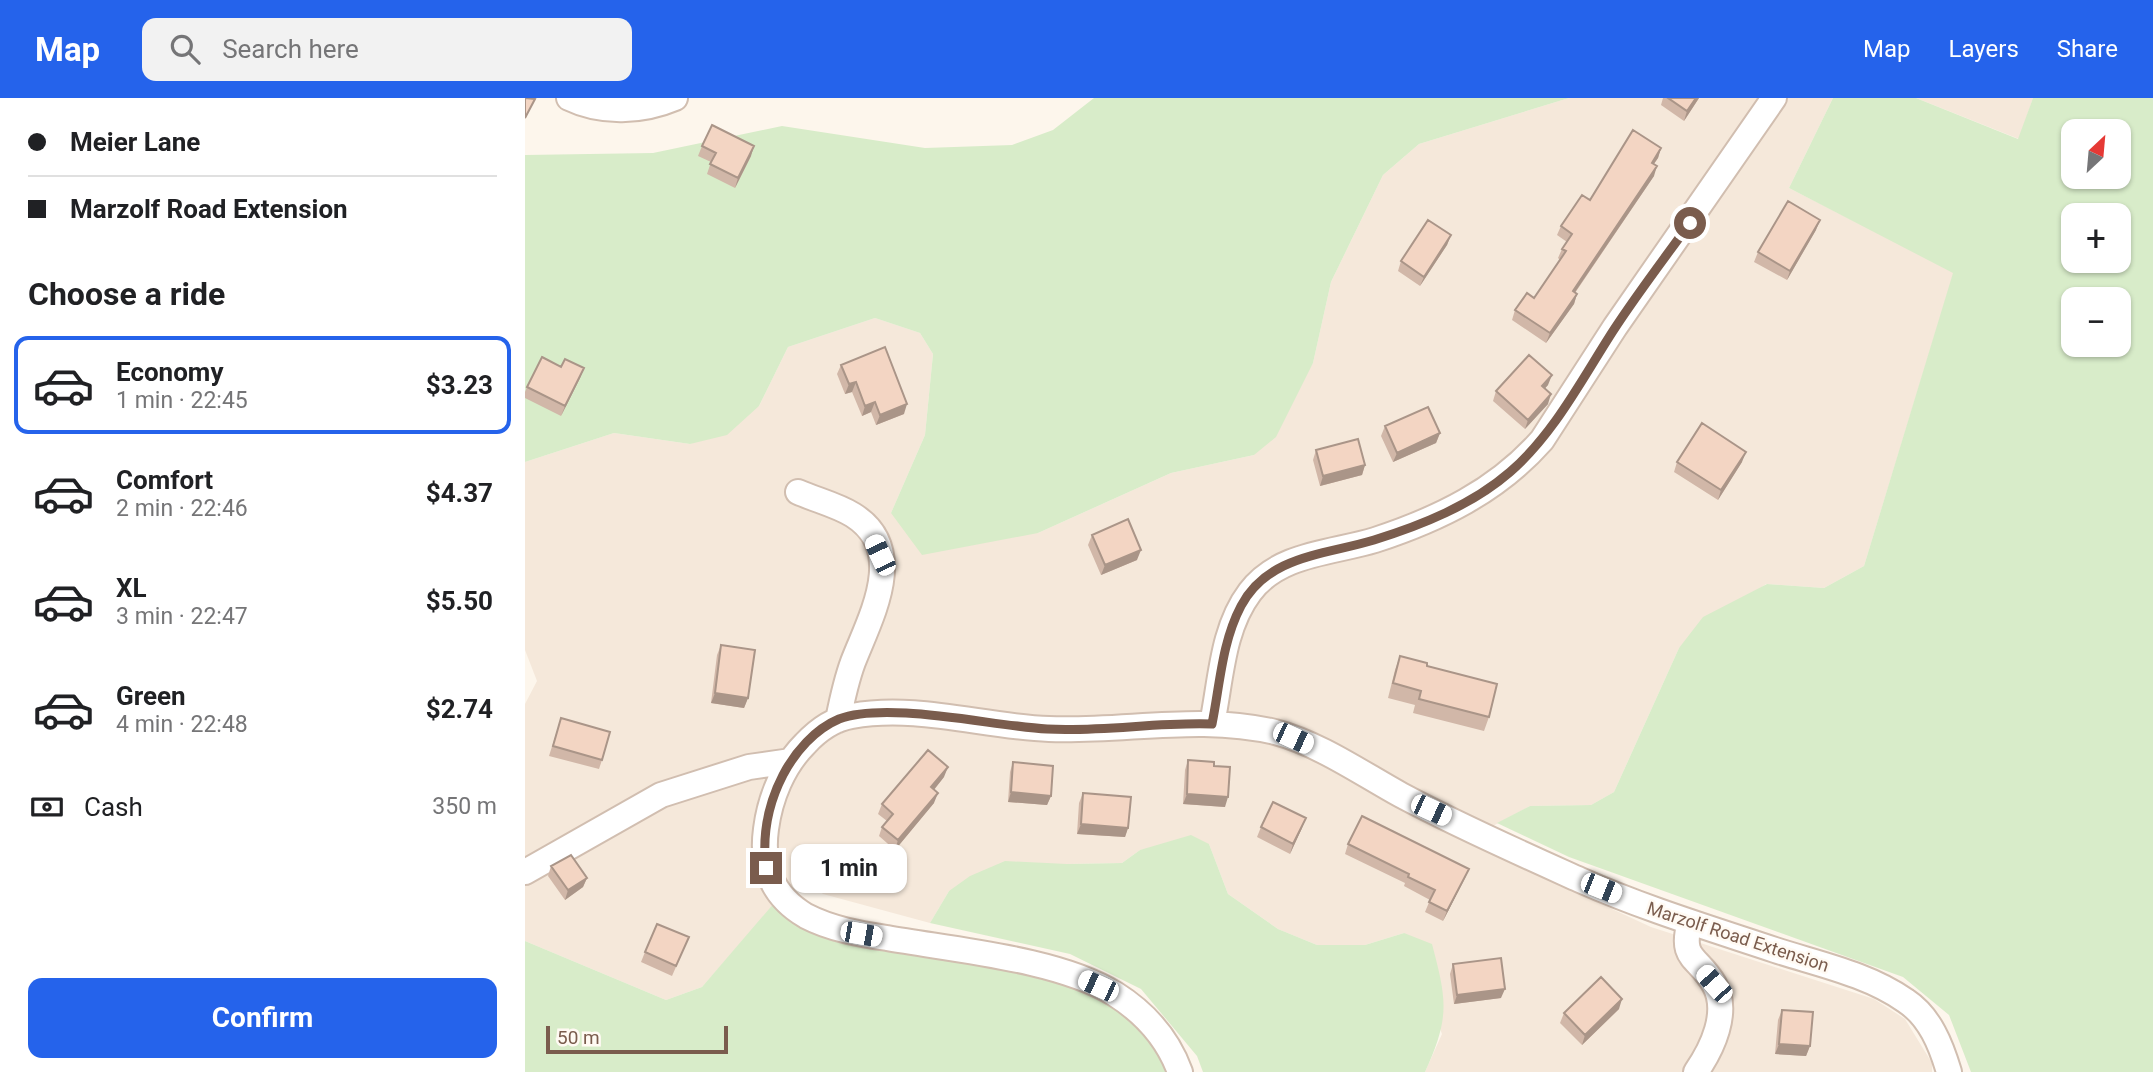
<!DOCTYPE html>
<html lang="en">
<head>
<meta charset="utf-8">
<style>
  body { margin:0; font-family:Roboto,sans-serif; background:#f2f2f2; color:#202124; height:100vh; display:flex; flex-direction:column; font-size:26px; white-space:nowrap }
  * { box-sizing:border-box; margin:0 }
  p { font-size:23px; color:#757577 }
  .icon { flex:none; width:38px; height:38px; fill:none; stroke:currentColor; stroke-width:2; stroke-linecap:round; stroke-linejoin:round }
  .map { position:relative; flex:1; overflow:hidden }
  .sheet { display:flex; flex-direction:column; background:#fff; width:525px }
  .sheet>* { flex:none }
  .banner { display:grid; align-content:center; height:154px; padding:0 28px; background:#fff }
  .needle { width:46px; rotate:26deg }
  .tools { position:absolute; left:1536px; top:21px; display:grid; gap:14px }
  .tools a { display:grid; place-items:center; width:70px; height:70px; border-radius:14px; background:#fff; box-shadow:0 2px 5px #0004; font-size:35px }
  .scale { position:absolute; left:21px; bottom:18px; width:182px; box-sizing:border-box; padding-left:7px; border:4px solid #7a5c4d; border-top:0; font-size:19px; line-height:24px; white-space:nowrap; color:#7a5c4d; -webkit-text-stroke:5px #fffaf3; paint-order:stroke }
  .end { position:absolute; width:32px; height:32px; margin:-16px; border:9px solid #7a5c4d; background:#fff; box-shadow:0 0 0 4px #fff }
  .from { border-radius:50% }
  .bubble { position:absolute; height:49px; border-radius:14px; background:#fff; box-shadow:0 2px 5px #0004; font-size:23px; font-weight:700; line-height:49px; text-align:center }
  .car { position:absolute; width:21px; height:42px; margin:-21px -10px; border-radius:9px; box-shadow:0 0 5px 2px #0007; background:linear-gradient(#fff 24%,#345 0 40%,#fff 0 76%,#345 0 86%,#fff 0) }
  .banner b { display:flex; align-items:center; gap:24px; height:66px; font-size:26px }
  .banner b+b { border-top:2px solid #e0e0e0 }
  .banner i { width:18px; height:18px; background:#202124 }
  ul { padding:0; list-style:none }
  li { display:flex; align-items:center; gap:21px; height:98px; margin:0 14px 10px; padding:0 14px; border:4px solid transparent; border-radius:14px }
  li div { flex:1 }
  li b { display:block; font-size:26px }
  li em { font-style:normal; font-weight:700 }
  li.active { border-color:#2563eb }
  li>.icon { width:63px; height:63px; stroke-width:1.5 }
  h2 { padding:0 28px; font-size:32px; line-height:84px }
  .pay { display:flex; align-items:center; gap:18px; height:77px; padding:0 28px; font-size:26px }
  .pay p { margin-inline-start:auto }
  .cta { display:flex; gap:14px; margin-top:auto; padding:14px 28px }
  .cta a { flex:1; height:80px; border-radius:14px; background:#2563eb; color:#fff; font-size:28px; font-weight:700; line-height:80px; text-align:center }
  header { display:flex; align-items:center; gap:42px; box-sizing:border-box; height:98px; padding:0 35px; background:#2563eb; color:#fff }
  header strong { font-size:33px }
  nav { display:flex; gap:38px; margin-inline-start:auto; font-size:24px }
  .search { width:490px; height:63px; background:#f2f2f2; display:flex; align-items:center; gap:18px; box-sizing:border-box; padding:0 24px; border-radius:14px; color:#757577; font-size:26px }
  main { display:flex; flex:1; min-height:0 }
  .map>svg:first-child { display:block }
  .residential { fill:#f5e8da }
  .green { fill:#d8ecc9; fill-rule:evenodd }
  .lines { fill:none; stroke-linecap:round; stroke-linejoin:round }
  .minor-casing { stroke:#d1beb0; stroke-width:28 }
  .minor { stroke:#fff; stroke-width:24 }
  .wall { fill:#d1b7a8 }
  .shaded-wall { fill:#aa9588 }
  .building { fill:#f3d5c3; stroke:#aa9588; stroke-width:2 }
  .route { stroke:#7a5c4d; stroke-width:9 }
  .labels { text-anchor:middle; stroke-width:5; stroke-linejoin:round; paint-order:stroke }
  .street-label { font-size:18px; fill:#7a5c4d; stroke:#fffaf3 }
</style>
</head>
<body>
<header>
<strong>Map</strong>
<div class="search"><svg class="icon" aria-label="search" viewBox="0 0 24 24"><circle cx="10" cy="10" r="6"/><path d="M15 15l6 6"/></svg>Search here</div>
<nav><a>Map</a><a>Layers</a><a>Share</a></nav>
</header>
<main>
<section class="sheet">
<div class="banner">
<b><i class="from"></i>Meier Lane</b>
<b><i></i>Marzolf Road Extension</b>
</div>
<h2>Choose a ride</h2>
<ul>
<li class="active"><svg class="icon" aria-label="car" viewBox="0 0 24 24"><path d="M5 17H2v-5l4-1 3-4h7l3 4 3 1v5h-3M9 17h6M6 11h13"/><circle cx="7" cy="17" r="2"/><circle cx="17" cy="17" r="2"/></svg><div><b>Economy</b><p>1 min · 22:45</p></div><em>$3.23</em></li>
<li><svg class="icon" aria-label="car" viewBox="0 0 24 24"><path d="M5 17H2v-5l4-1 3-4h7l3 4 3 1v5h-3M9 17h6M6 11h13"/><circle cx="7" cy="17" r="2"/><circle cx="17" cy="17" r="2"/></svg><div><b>Comfort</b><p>2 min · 22:46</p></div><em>$4.37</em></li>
<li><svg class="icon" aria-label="car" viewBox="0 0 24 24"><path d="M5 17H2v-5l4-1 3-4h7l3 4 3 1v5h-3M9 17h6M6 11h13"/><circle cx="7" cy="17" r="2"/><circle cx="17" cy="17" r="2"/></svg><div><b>XL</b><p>3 min · 22:47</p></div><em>$5.50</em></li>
<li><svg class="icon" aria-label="car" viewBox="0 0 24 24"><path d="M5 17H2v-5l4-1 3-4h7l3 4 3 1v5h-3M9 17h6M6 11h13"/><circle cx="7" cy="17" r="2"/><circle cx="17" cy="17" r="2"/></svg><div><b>Green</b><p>4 min · 22:48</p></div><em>$2.74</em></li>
</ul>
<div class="pay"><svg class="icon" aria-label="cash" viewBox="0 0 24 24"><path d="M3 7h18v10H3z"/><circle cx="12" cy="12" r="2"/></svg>Cash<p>350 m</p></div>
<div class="cta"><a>Confirm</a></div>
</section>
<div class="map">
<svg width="1628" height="974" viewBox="0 0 1628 974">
  <rect width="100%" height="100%" fill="#fdf6ec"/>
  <path class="residential" d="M1044,0H1308L1264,90L1429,174L1339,468L1299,490L1241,486L1154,550L1089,694L1066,707L1005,708L940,743L1126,829L1349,901L1380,921L1407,965V974H900L917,936L879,835L840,847H792L753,831L703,796L684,746L615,752L597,765L542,766L424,793L405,825L298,796L277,776L177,889L141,902L0,843V606L12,583L0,552V364L89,335L165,346L234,308L263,249L350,220L395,235L408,256L400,337L366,415L513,435L646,375L729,357L788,265L806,184L858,77L894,46Z
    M1391,0H1508L1494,41Z"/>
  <path class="green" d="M569,0H1044L894,46L858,77L806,184L788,265L751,339L729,357L646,375L513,435L397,457L366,415L400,337L408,256L395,235L350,220L263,249L234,308L202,337L165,346L89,335L0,364V57L128,55L257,28L400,50L487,47L528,32Z
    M1308,0H1391L1493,41L1508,0H1628V974H1446L1424,917L1378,879L1044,759L972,725L1005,708L1066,707L1089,694L1154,550L1178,519L1242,486L1299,490L1339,468L1428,175L1264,90ZM1594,33V79H1549V33ZM1594,117V163H1549V117ZM1594,201V247H1549V201Z
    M666,737L684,746L703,796L753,831L792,847H840L879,835L907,846C922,903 925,919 900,974H678L672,958L616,891L545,856L405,825L424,793L445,778L480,763L542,766L597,765L615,752Z
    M256,797L268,808L588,894L655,974H0V843L141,902L177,889Z"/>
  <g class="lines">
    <g class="minor-casing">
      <path id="minor" d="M44,0C77,16 117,14 150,0
        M273,394C291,402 312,407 328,417C384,452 345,520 328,564C321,583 317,602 313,622
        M687,626C696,582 697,531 725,494C754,455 808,455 850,442C914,421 972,393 1017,342L1090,229L1249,0
        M0,774L136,697L224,669L266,663
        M1165,824C1154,862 1173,858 1189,886C1205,914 1187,951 1171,974
        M655,974C643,941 620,915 590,896C534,861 429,852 362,840C335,836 306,831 281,818C247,798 236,768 241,731C245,700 258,668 280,646C292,633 309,621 327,618C392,606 460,629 524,631C600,634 675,616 750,634C795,646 836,675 876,697C934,728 995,755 1055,782C1118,810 1184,830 1250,852C1293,866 1343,876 1381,903C1405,919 1416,947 1424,974"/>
    </g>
    <use href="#minor" class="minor"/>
  </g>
  <path class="wall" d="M1138,0H1174L1159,23L1136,7Z
    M177,48L226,58L210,90L182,76L186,64L173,58Z
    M1136,50L1133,60L1129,66V78L1050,195L1052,196L1049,206L1021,245L987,222L990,212L1009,200L1035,162L1033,160L1037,151L1042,144L1032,137L1036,128L1065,102Z
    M1291,132L1262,182L1229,164L1233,154Z
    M926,137L922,147L895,188L873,173L876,163Z
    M316,267L379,316L351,327L346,314L337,318L327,294L320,296L312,276Z
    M36,269L59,270L55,280L36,318L0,300V294L2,289Z
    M1023,287L1020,290L1023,306L1000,331L968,303L971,293Z
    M860,328L915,335L911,345L868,364L856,338Z
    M791,352L840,367L837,377L795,388L788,362Z
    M1152,364H1217L1193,402L1149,374Z
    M567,437L612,462L576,477L563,447Z
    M196,547L223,600L219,610L186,605L192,557Z
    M875,558L902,568L964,619L959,633L888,615L890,607L863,600L870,572Z
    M36,620L77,662L74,671L24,658Z
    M663,662L689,668L700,709L658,706L660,672Z
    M488,664L526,698L522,707L483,704L485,674Z
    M419,679L409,692V705L370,752L354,738L357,729L362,723L353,716L357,706Z
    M558,695L603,730L600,739L552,736L554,705Z
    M736,729L777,730L765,756L732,739Z
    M823,746L944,771L940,780L918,823L900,814L905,802L879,788L880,785L820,756Z
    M26,768L62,780L58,789L40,802L23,778Z
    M164,839L147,878L116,864L120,854Z
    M928,866L976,900L929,906L925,876Z
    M1094,911L1057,947L1035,925L1039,915Z
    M1257,912L1285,948L1281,958L1250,956L1253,922Z"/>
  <path class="shaded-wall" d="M1171,0H1174L1159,23L1162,13Z
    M229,48L226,58L210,90L213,80Z
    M1136,50L1133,60L1123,74L1127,65Z
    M1132,68L1129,78L1044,203L1048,193Z
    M1295,122L1291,132L1262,182L1265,173Z
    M926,137L922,147L895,188L899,179Z
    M1052,196L1049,206L1021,245L1025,235Z
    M59,270L55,280L36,318L40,308Z
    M1027,277L1023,287L1013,298L1017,288Z
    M331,284L327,294L320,296L324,286Z
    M1026,296L1023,306L1000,331L1003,322Z
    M350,304L346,314L337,318L340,308Z
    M382,306L379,316L351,327L355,317Z
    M915,335L911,345L868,364L872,355Z
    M1221,354L1217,364L1193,402L1196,392Z
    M840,367L837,377L795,388L798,378Z
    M616,452L612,462L576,477L580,467Z
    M190,595L223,600L219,610L186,605Z
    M423,669L419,679L403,699L406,689Z
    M486,694L526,698L522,707L483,704Z
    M413,695L409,705L370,752L373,742Z
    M662,696L703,699L700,709L658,706Z
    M781,720L777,730L765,756L768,746Z
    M556,726L603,730L600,739L552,736Z
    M944,771L940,780L918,823L922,813Z
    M62,780L58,789L40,802L43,792Z
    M980,891L976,900L929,906L932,897Z
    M1097,901L1094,911L1057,947L1060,937Z
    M1254,946L1285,948L1281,958L1250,956Z"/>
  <path class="building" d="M0,0L10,1L0,20Z
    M1143,0H1171L1162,13Z
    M187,27L229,48L213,80L185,66L191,55L177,48Z
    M1108,32L1136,50L1127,65L1132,68L1048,193L1052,196L1025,235L990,212L1002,195L1009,200L1041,153L1037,151L1047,136L1036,128L1057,97L1065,102Z
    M1263,103L1295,122L1265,173L1233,154Z
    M903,122L926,137L899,179L876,163Z
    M360,249L382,306L355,317L350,304L340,308L331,284L324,286L316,267Z
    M1004,257L1027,277L1017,288L1026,296L1003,322L971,293Z
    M17,259L36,269L40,261L59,270L40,308L2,289Z
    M903,309L915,335L872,355L860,328Z
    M1177,325L1221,354L1196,392L1152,364Z
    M833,341L840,367L798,378L791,352Z
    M603,421L616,452L580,467L567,437Z
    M196,547L230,552L223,600L190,595Z
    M875,558L902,565V568L972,586L964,619L894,601L896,593L868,585Z
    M36,620L85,634L77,662L28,648Z
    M403,652L423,669L406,689L413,695L373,742L357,729L368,716L357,706Z
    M663,662L689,664V668L705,669L703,699L662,696Z
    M488,664L528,668L526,698L486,694Z
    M558,695L606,699L603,730L556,726Z
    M748,704L781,720L768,746L736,729Z
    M837,718L944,771L922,813L904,804L910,792L883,779L884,776L823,746Z
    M46,757L62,780L43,792L26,768Z
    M132,826L164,839L151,868L120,854Z
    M976,860L980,891L932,897L928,866Z
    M1076,879L1097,901L1060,937L1039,915Z
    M1257,912L1288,914L1285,948L1254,946Z"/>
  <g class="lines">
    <path class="route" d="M241,770C237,737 243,706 258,677C270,654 290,631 314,621C363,603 467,628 522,631C577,634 632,624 687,626C695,586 697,544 716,508C743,457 800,457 849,442C897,427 947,407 985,374C1029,336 1057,281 1088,233C1112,196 1139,161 1165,125"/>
  </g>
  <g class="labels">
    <g class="street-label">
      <text transform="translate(1213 839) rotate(18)" y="6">Marzolf Road Extension</text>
    </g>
  </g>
</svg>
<div class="tools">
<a><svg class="needle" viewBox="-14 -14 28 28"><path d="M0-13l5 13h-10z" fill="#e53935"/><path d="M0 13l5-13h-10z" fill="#757577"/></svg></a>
<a>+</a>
<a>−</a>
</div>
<div class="scale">50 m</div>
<i class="end from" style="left:1165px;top:125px"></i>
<i class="end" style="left:241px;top:770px"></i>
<div class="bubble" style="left:266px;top:746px;width:116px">1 min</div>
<i class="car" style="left:355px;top:457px;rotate:335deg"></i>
<i class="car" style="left:768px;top:640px;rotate:115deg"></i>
<i class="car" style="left:906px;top:712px;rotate:115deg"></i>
<i class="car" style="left:1076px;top:790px;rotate:112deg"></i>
<i class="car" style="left:336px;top:836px;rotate:100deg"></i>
<i class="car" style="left:1189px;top:886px;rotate:318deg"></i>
<i class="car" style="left:573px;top:888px;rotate:295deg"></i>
</div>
</main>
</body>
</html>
